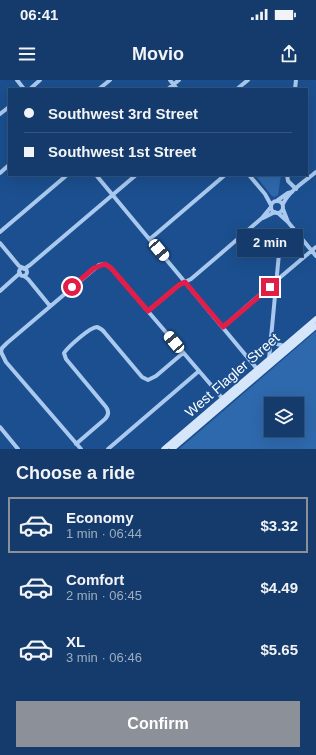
<!DOCTYPE html>
<html lang="en">
<head>
<meta charset="utf-8">
<style>
  body { margin:0; font-family:Helvetica,sans-serif; background:#214673; color:#f1f3f6; height:100vh; display:flex; flex-direction:column; font-size:15px; white-space:nowrap }
  * { box-sizing:border-box; margin:0 }
  p { font-size:13px; color:#9dadc1 }
  .icon { flex:none; width:22px; height:22px; fill:none; stroke:currentColor; stroke-width:2; stroke-linecap:round; stroke-linejoin:round }
  .map { position:relative; height:369px; overflow:hidden }
  .details { display:flex; flex-direction:column; background:#143b6b; flex:1 }
  .details>* { flex:none }
  .top-card { position:absolute; left:8px; top:8px; width:300px; height:88px; border-radius:0px; box-shadow:0 4px 16px #0002,0 0 0 1px #33557e; display:grid; align-content:center; height:88px; padding:0 16px; background:#143b6b }
  .buttons { position:absolute; left:264px; top:317px; display:grid; gap:8px }
  .buttons a { display:grid; place-items:center; width:40px; height:40px; border-radius:0px; background:#143b6b; box-shadow:0 4px 16px #0002,0 0 0 1px #33557e; font-size:20px }
  .end { position:absolute; width:18px; height:18px; margin:-9px; border:5px solid #e11d48; background:#fff; box-shadow:0 0 0 2px #fff }
  .from { border-radius:50% }
  .bubble { position:absolute; height:28px; border-radius:0px; background:#143b6b; box-shadow:0 4px 16px #0002,0 0 0 1px #33557e; font-size:13px; font-weight:800; line-height:28px; text-align:center }
  .car { position:absolute; width:12px; height:24px; margin:-12px -6px; border-radius:5px; box-shadow:0 0 3px 1px #0007; background:linear-gradient(#fff 24%,#345 0 40%,#fff 0 76%,#345 0 86%,#fff 0) }
  .top-card b { display:flex; align-items:center; gap:14px; height:38px; font-size:15px }
  .top-card b+b { border-top:1px solid #33557e }
  .top-card i { width:10px; height:10px; background:#f1f3f6 }
  ul { padding:0; list-style:none }
  li { display:flex; align-items:center; gap:12px; height:56px; margin:0 8px 6px; padding:0 8px; border:2px solid transparent; border-radius:0px }
  li div { flex:1 }
  li b { display:block; font-size:15px }
  li em { font-style:normal; font-weight:800 }
  li.selected { border-color:#8c9099 }
  li>.icon { width:36px; height:36px; stroke-width:1.5 }
  h2 { padding:0 16px; font-size:18px; line-height:48px }
  .cta { display:flex; gap:8px; margin-top:auto; padding:8px 16px }
  .cta a { flex:1; height:46px; border-radius:0px; background:#8c9099; color:#fff; font-size:16px; font-weight:800; line-height:46px; text-align:center }
  .status { display:flex; justify-content:space-between; align-items:center; height:28px; padding:0 20px; background:#143b6b; direction:ltr }
  .status svg { height:11px; fill:currentColor }
  header { display:flex; justify-content:space-between; align-items:center; height:52px; padding:0 16px; background:#143b6b; font-size:18px; font-weight:800 }
  .map>svg:first-child { display:block }
  .green { fill:#2e69ad; fill-rule:evenodd }
  .lines { fill:none; stroke-linecap:round; stroke-linejoin:round }
  .street { stroke:#a9c9ee; stroke-width:4 }
  .secondary { stroke:#d6e6fa; stroke-width:5.5 }
  .route { stroke:#e11d48; stroke-width:5 }
  .labels { text-anchor:middle; stroke-width:3.5; stroke-linejoin:round; paint-order:stroke }
  .street-label { font-size:14px; fill:#fff; stroke:#1b4f8f }
</style>
</head>
<body>
<div class="status"><b>06:41</b><svg viewBox="0 0 49 12"><path d="M0 12V9h3v3zM5 12V6h3v6zM10 12V3h3v9zM15 12V0h3v12zM26 1h20v11H26zM47 4h2v5h-2z"/></svg></div>
<header><svg class="icon" aria-label="menu" viewBox="0 0 24 24"><path d="M4 6h16M4 12h16M4 18h16"/></svg>Movio<svg class="icon" aria-label="share" viewBox="0 0 24 24"><path d="M12 15V3M7 8l5-5 5 5M5 13v7h14v-7"/></svg></header>
<div class="map">
<svg width="316" height="369" viewBox="0 0 316 369">
  <rect width="100%" height="100%" fill="#1b4f8f"/>
  <path class="green" d="M255,95H281L278,115L274,117L271,115Z
    M316,251V369H179ZM271,324H297V350H271Z"/>
  <g class="lines">
    <path class="street" d="M17,0L24,9
      M170,0L177,9
      M30,9L40,0
      M99,9L110,0
      M168,9L179,0
      M237,9L248,0
      M295,9L296,0
      M0,34L9,27
      M0,93L9,85
      M96,95L258,290
      M249,95L265,114L271,125
      M287,95L288,101L296,109
      M278,120L288,113L292,112
      M271 127a6 6 0 1 1 12 0a6 6 0 1 1-12 0Z
      M283,124C289,111 305,101 316,92
      M283,129L288,142L316,176
      M278,133L288,142
      M263,138L275,132
      M0,152L67,95
      M150,159L225,95
      M0,163L19,186L24,188
      M19 192a4 4 0 1 1 8 0a4 4 0 1 1-8 0Z
      M24,189L30,185L136,95
      M24,196L28,199L50,226
      M277,200L316,167
      M0,211L20,193
      M148,231L179,205L191,199L218,176L262,138L271,127
      M223,247L262,213L277,203
      M271,256L277,264L284,266
      M269,279L280,163L283,156L293,148
      M0,347L18,369
      M76,364L105,339C109,335 109,331 106,327L66,279L64,273C68,267 90,247 97,247C100,248 103,250 105,253L142,297L148,300L156,296L183,273
      M81,369L6,282L1,272L2,268L7,263L99,185L105,184L111,188L223,319
      M108,369L199,291"/>
    <path class="secondary" d="M164,369L316,239
      M172,369L316,246"/>
  </g>
  <g class="lines">
    <path class="route" d="M72,207L94,188L105,184L111,188L148,231L179,205L185,202L223,247L270,207"/>
  </g>
  <g class="labels">
    <g class="street-label">
      <text transform="translate(232 295) rotate(-41)" y="5">West Flagler Street</text>
    </g>
  </g>
</svg>
<div class="buttons">
<a><svg class="icon" aria-label="layers" viewBox="0 0 24 24"><path d="M12 4l9 5-9 5-9-5zM3 14l9 5 9-5"/></svg></a>
</div>
<i class="end from" style="left:72px;top:207px"></i>
<i class="end" style="left:270px;top:207px"></i>
<div class="bubble" style="left:237px;top:149px;width:66px">2 min</div>
<i class="car" style="left:159px;top:170px;rotate:140deg"></i>
<i class="car" style="left:174px;top:262px;rotate:320deg"></i>
<div class="top-card">
<b><i class="from"></i>Southwest 3rd Street</b>
<b><i></i>Southwest 1st Street</b>
</div>
</div>
<section class="details">
<h2>Choose a ride</h2>
<ul>
<li class="selected"><svg class="icon" aria-label="car" viewBox="0 0 24 24"><path d="M5 17H2v-5l4-1 3-4h7l3 4 3 1v5h-3M9 17h6M6 11h13"/><circle cx="7" cy="17" r="2"/><circle cx="17" cy="17" r="2"/></svg><div><b>Economy</b><p>1 min · 06:44</p></div><em>$3.32</em></li>
<li><svg class="icon" aria-label="car" viewBox="0 0 24 24"><path d="M5 17H2v-5l4-1 3-4h7l3 4 3 1v5h-3M9 17h6M6 11h13"/><circle cx="7" cy="17" r="2"/><circle cx="17" cy="17" r="2"/></svg><div><b>Comfort</b><p>2 min · 06:45</p></div><em>$4.49</em></li>
<li><svg class="icon" aria-label="car" viewBox="0 0 24 24"><path d="M5 17H2v-5l4-1 3-4h7l3 4 3 1v5h-3M9 17h6M6 11h13"/><circle cx="7" cy="17" r="2"/><circle cx="17" cy="17" r="2"/></svg><div><b>XL</b><p>3 min · 06:46</p></div><em>$5.65</em></li>
</ul>
<div class="cta"><a>Confirm</a></div>
</section>
</body>
</html>
